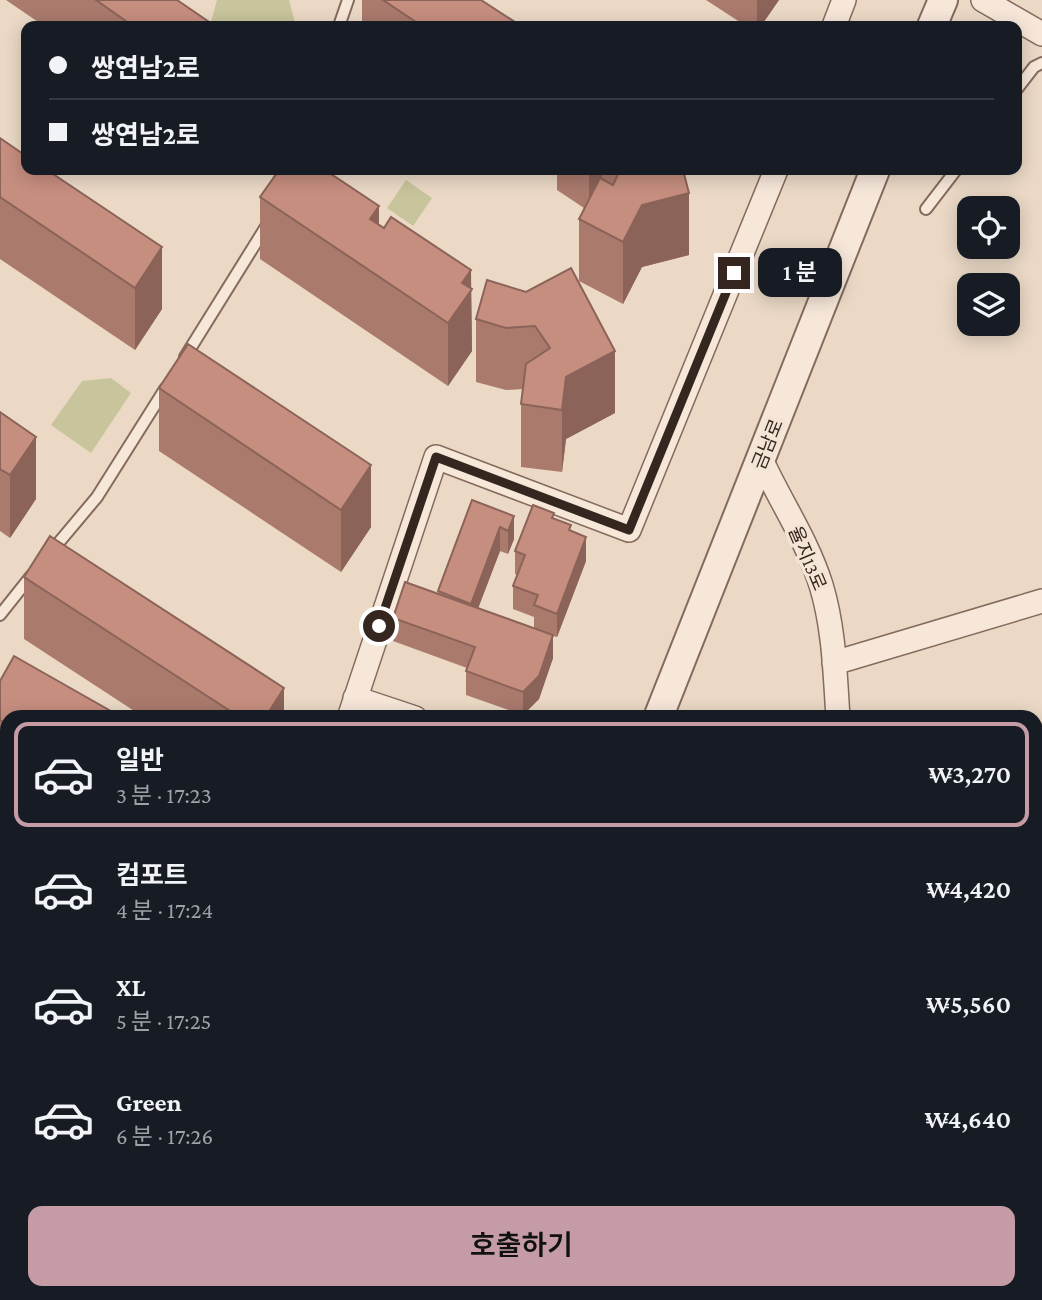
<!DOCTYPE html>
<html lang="ko">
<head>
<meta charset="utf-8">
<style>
  body { margin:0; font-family:"Crimson Pro","Noto Sans KR",serif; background:#242831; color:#f1f3f6; height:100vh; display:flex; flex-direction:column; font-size:26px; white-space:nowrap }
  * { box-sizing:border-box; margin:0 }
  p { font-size:23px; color:#9ea1a6 }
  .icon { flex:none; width:38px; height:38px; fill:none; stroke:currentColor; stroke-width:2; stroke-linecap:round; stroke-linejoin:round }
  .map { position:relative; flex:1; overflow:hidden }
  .panel { position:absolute; left:0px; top:710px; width:1043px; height:590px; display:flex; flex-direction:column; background:#171b24; border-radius:21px 21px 0 0; box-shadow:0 4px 18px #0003 }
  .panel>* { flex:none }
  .hud { position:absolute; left:21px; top:21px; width:1001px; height:154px; border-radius:14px; box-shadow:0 4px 18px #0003; display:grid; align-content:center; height:154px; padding:0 28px; background:#171b24 }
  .controls { position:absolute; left:957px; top:196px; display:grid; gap:14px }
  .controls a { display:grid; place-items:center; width:63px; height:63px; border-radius:14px; background:#171b24; box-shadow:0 4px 18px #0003; font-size:35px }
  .end { position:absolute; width:32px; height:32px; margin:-16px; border:9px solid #362620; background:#fff; box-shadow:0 0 0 4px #fff }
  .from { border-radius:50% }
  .bubble { position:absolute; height:49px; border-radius:14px; background:#171b24; box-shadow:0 4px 18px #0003; font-size:23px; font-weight:600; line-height:49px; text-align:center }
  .hud b { display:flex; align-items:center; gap:24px; height:66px; font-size:26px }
  .hud b+b { border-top:2px solid #363941 }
  .hud i { width:18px; height:18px; background:#f1f3f6 }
  ul { padding:12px 0 0; list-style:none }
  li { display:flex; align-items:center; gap:21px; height:105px; margin:0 14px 10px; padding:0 14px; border:4px solid transparent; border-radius:14px }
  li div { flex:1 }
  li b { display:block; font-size:26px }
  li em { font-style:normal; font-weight:600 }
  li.active { border-color:#c59ca6 }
  li>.icon { width:63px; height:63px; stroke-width:1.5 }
  .primary-button { display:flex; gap:14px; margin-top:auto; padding:14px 28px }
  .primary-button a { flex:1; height:80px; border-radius:14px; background:#c59ca6; color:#111; font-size:28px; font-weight:600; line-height:80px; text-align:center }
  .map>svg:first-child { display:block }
  .green { fill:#c8c49b }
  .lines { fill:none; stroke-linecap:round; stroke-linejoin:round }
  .service-casing { stroke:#856a5d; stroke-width:14 }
  .minor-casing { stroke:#856a5d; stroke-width:26 }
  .tertiary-casing { stroke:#856a5d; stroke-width:32 }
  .service { stroke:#f6e7d9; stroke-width:10 }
  .minor { stroke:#f6e7d9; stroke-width:23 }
  .tertiary { stroke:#f6e7d9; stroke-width:28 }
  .wall { fill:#aa7a6d }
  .shaded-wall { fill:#8b6359 }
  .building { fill:#c68e7f; stroke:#8b6359; stroke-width:2 }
  .route { stroke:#362620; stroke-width:9 }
  .labels { text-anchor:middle; stroke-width:7; stroke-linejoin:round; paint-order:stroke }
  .street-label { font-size:19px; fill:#362620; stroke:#f3e4d5 }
</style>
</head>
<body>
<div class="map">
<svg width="1042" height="1300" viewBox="0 0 1042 1300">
  <rect width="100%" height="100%" fill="#ebd9c6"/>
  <path class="green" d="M217,0H289L296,26H210Z
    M406,180L432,198L413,226L387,208Z
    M111,378L131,393L91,453L51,425L82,381Z"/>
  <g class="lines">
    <g class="service-casing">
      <path id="service" d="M339,26L348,0
        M1017,89L1034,67L1042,63
        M926,209L956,170
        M185,357L267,225
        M50,553L97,497L165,389
        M0,615L31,576"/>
    </g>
    <g class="minor-casing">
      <path id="minor" d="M983,0L1042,34
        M834,26L844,0
        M761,459C780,501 807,540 821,585C834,627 835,673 838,718
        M834,663L1042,601
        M355,698L415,718
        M349,718L436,457L629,530L776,170
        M822,1300V1293"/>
    </g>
    <g class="tertiary-casing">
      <path id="tertiary" d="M932,26L943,0
        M658,718L875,170
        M0,817L7,820
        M1036,1197L1042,1199
        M424,1300L427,1293"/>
    </g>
    <use href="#service" class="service"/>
    <use href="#minor" class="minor"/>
    <use href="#tertiary" class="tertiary"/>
  </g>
  <path class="wall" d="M6,0H177L215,26H44Z
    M362,0H481L521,26H362Z
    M706,0H779L761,26H746Z
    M0,138L162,309L135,350L0,259Z
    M557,170H683L689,255L642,267L623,304L579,281V219L584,208L557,190Z
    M260,197L379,226L471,288L472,351L448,386L260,259Z
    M526,292L615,413L566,439L562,472L521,467V404L523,389L506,390L476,382V319Z
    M159,388L371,527L341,572L159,451Z
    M0,412L36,499L10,538L0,531Z
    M472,500L514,516V539L508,554L500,551L478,608L534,628V617L513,609V586L517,575L515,574V551L554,519L571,531L586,561L557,637L553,636V658L539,699L523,715L466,695V671L467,668L393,641V618L438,594V591Z
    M24,577L284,718H145L24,639Z
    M0,681L7,718V754L0,750Z
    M0,1145L7,1213L5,1218V1227L0,1240Z
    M1042,1275V1293L1041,1292V1276Z
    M51,1293H69L66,1299Z"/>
  <path class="shaded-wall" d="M757,0H779L761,26H757Z
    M589,170H602V200L589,211Z
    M689,193V255L642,267L623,304V242L642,205Z
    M379,206V268L370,219Z
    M162,247V309L135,350V288Z
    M471,270L472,351L448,386V323L462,283Z
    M615,351V413L566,439L562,472V410L566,377Z
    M36,437V499L10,538V475Z
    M371,465V527L341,572V510Z
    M514,516V539L508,554V531Z
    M500,527V551L471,627V604Z
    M586,537V561L557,637V614Z
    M553,635V658L539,699L523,715V692Z
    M284,688V718H265Z
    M7,1189V1213L5,1218V1194Z
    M5,1211V1227L0,1240V1224Z
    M1029,1293H1031V1300H1025Z"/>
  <path class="building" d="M96,0H177L215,26H133Z
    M383,0H481L521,26H422Z
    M0,138L26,156V170H47L162,247L135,288L0,197Z
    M279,170H294L296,171V170H325L379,206L370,219L384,228L391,217L471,270L462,283L472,289L448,323L260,197Z
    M620,170H683L689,193L642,205L623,242L579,219L600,178L613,185Z
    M571,268L615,351L566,377L562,410L521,404L526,364L550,348L535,326L506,328L476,319L487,280L526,292Z
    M188,344L371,465L341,510L159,388Z
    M0,412L36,437L10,475L0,469Z
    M472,500L514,516L508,531L500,527L471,604L438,591Z
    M533,505L554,513L552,518L571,525L569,530L586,537L557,614L534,605L538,595L513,586L525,555L515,551Z
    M50,536L284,688L265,718H241L24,577Z
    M405,582L553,635L539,676L523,692L466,671L475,647L393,618Z
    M14,656L123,718H7V724L0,720V681Z
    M0,1145L7,1147V1189L5,1194L0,1192Z
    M0,1209L5,1211L0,1224Z
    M837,1293H890L888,1300H838Z
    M890,1293H999L1004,1295L1005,1293H1029L1025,1300H888Z"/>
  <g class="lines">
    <path class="route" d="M379,626L436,457L629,530L734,273"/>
  </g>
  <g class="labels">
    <g class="street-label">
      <text transform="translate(767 444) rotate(-68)" y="7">금남로</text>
      <text transform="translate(808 558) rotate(67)" y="7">율지13로</text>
    </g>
  </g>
</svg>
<div class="controls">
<a><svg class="icon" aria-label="locate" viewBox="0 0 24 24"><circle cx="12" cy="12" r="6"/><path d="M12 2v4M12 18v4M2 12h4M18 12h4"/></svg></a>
<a><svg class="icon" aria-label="layers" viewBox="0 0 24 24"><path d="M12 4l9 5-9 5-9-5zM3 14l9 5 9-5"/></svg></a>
</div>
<i class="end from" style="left:379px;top:626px"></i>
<i class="end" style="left:734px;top:273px"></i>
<div class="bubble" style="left:758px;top:248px;width:84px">1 분</div>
<div class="hud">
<b><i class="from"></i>쌍연남2로</b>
<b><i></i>쌍연남2로</b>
</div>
<section class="panel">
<ul>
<li class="active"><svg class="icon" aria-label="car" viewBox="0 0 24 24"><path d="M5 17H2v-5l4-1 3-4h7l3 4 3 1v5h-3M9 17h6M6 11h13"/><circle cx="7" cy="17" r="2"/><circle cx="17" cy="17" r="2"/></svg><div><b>일반</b><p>3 분 · 17:23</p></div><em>₩3,270</em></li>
<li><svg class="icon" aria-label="car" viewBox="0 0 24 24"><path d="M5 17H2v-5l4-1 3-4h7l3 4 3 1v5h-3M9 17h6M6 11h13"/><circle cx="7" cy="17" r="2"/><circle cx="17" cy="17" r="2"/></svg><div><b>컴포트</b><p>4 분 · 17:24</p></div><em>₩4,420</em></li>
<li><svg class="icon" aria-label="car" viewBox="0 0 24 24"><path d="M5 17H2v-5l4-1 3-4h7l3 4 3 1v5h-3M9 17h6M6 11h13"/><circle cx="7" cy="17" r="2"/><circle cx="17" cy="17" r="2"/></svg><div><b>XL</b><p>5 분 · 17:25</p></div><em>₩5,560</em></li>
<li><svg class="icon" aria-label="car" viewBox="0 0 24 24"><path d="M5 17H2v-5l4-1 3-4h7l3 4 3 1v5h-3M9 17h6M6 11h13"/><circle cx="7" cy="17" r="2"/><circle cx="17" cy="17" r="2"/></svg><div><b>Green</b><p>6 분 · 17:26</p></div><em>₩4,640</em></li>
</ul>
<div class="primary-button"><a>호출하기</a></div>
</section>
</div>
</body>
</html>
